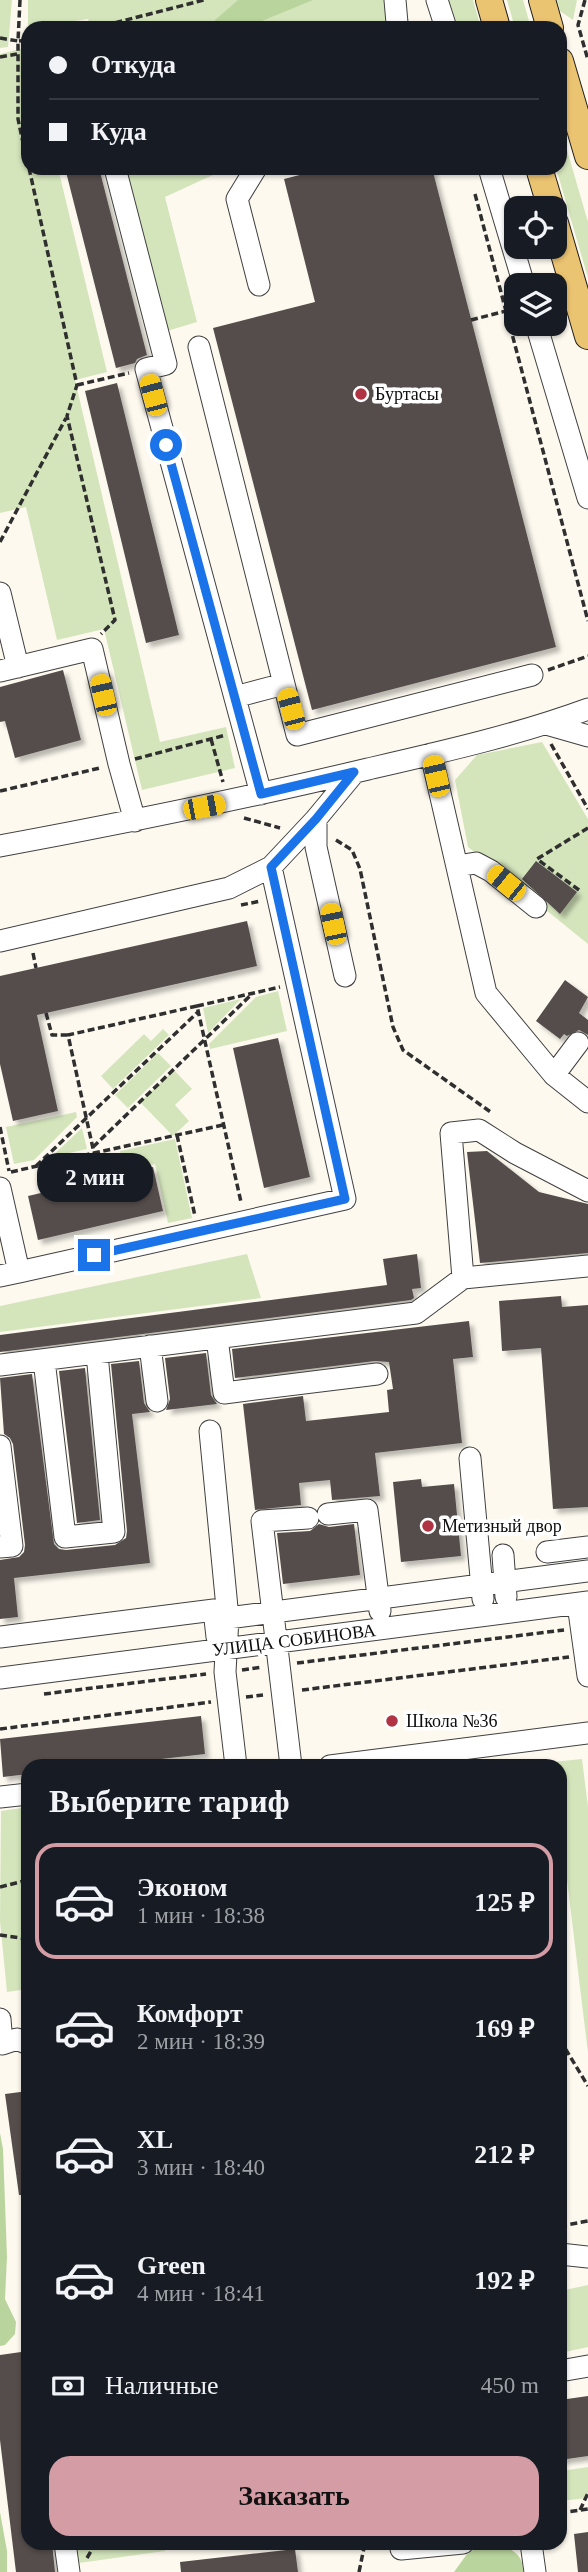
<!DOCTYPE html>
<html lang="ru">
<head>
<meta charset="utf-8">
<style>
  body { margin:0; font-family:Georgia,serif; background:#20242c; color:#f1f3f6; height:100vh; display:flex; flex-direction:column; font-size:26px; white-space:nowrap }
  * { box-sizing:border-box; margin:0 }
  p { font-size:23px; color:#9ea1a6 }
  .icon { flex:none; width:38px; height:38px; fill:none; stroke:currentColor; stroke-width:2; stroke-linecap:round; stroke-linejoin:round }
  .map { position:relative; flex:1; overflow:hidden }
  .details { position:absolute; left:21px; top:1759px; width:546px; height:791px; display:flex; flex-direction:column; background:#171b24; border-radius:21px; box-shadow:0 2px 5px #0004 }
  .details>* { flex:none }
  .guide { position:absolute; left:21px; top:21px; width:546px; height:154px; border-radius:21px; box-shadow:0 2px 5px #0004; display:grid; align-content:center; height:154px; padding:0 28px; background:#171b24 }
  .tools { position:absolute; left:504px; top:196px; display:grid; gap:14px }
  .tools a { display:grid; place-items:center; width:63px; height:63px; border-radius:14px; background:#171b24; box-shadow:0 2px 5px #0004; font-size:35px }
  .end { position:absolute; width:32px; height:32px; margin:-16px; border:9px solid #1a73e8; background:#fff; box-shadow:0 0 0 4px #fff }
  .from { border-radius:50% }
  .bubble { position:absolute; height:49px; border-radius:21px; background:#171b24; box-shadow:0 2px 5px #0004; font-size:23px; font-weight:700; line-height:49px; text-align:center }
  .car { position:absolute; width:21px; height:42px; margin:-21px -10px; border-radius:9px; box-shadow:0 0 5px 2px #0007; background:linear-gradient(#f5c518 24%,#345 0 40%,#f5c518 0 76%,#345 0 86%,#f5c518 0) }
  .guide b { display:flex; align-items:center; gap:24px; height:66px; font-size:26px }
  .guide b+b { border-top:2px solid #363941 }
  .guide i { width:18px; height:18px; background:#f1f3f6 }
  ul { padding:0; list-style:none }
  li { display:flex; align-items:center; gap:21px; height:116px; margin:0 14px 10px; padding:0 14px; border:4px solid transparent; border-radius:21px }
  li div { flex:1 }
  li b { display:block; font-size:26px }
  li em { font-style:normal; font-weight:700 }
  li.on { border-color:#d49da5 }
  li>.icon { width:63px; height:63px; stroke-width:1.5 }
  h2 { padding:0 28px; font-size:32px; line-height:84px }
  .pay { display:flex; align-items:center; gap:18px; height:77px; padding:0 28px; font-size:26px }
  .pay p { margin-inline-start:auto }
  .cta { display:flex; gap:14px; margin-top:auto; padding:14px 28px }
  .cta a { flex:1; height:80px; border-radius:21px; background:#d49da5; color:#111; font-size:28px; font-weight:700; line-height:80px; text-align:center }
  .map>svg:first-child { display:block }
  .green { fill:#d4e5bc }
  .forest { fill:#bad49d }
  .building { fill:#554e4b; filter:url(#shadow) }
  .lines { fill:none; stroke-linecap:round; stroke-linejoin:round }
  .minor-casing { stroke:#404040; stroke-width:23 }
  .major-casing { stroke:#1e1e1e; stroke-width:28 }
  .path { stroke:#2f2f2f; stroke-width:3.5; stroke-dasharray:7 3.5; stroke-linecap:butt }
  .minor { stroke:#fff; stroke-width:21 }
  .major { stroke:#ebc472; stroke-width:26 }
  .route { stroke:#1a73e8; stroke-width:9 }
  .poi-dot { fill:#b03343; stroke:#fff; stroke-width:2.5 }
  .labels { text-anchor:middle; stroke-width:7; stroke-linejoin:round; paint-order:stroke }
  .poi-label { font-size:18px; fill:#0d0d0d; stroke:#fff; text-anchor:start }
  .street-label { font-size:18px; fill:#0d0d0d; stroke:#fff }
</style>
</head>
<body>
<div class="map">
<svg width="588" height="2572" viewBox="0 0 588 2572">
  <defs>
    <filter id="shadow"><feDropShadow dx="4.5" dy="4.5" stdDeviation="2" flood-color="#0004"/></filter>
  </defs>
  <rect width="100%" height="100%" fill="#fdf9ef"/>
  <path class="green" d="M0,0H12L8,47L0,48Z
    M28,0H388V19L383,28H343L340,24L324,28H91L88,19L28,28Z
    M449,0H473L481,28H458Z
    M507,0H523L531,28H515Z
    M557,0H577L573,20L560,11Z
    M28,47V168H58L107,372L75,380L160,742L226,727L235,768L142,790L104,629L57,640L26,507L0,513V54Z
    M560,126L588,222V278L556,168H560Z
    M119,168H228L165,197L197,322L167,331Z
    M542,742L588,819V944L468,847L455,780L477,755Z
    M278,991L287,1031L210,1049L209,1044L256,997Z
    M241,999L208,1033L203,1008Z
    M163,1029L169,1035L113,1089L101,1076L144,1034L151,1041Z
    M158,1053L171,1066L128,1108L115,1095Z
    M174,1070L192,1089L175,1105L189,1121L173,1136L140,1102Z
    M76,1112L77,1117L34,1160L14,1164L6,1127Z
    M82,1128L87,1149L51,1157Z
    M175,1139L192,1218L168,1223L155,1164L124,1171L120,1151Z
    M247,1254L261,1298L0,1332V1306Z
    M582,1759L588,1807V2053L560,1822V1766H553V1762Z
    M28,1807V1989L7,1992L0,1921L1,1811Z
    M588,2285V2347L560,2353V2291Z
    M588,2467V2498L560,2501V2471Z
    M76,2543H164L165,2551L79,2563Z"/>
  <path class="forest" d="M238,0H313L245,28H206Z
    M0,2133L3,2149L7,2257L5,2299L16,2322L15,2334L5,2345L0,2346Z
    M0,2512L7,2551V2572H0Z
    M482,2544C501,2545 524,2548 523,2572H454L467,2554Z"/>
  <path class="building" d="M65,168H99L147,355L137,359L135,363L116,368Z
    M327,168H432L556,647L312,710L213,328L315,302L284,179Z
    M117,383L179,635L146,643L85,391Z
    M63,670L81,740L15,758L5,721L0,722V687Z
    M536,861L577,892L560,914L522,879Z
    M247,921L257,966L37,1015L58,1111L13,1121L0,1064V976Z
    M565,980L588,997L579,1013L588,1020V1035L579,1030L567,1036L564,1034L560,1039L536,1021Z
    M278,1038L310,1177L264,1188L233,1048Z
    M487,1151L539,1192L588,1204V1253L480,1263L467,1152Z
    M153,1167L163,1211L38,1240L28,1196Z
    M417,1254L421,1288L412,1289L414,1298L411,1300L0,1352V1335L387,1285L383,1259Z
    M561,1296L562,1307L588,1305V1507L553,1509L541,1348L502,1351L499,1301Z
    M469,1321L473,1357L453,1359L462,1443L375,1453L380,1496L332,1500L330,1480L299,1483L301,1505L255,1510L243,1404L303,1396L306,1421L389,1412L387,1390L393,1389L389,1362L375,1361L235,1378L232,1349Z
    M206,1353L211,1395L217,1404L166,1410L170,1399L165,1358Z
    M139,1361L144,1403L150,1412L132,1414L150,1563L14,1578L18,1617L0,1619V1560L19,1557L24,1552L25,1545L13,1444L10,1438L4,1434L0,1378L32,1374L54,1544L59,1549L66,1550L115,1545L126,1538L127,1531L111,1364Z
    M85,1368L100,1520L77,1523L59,1371Z
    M421,1479L422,1487L454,1484L461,1556L401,1562L393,1482Z
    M319,1524L329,1527L354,1524L360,1575L283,1584L277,1533L310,1531Z
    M201,1716L205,1754L100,1766H28V1774L3,1777L0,1739Z
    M28,2091V2195H19L5,2094Z
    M28,2351V2543H52L55,2572H16L0,2440V2355Z
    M588,2396V2456L560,2460V2400Z
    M588,2532V2572H578L574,2534Z
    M295,2549L298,2572H181L180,2562Z"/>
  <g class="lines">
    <g class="minor-casing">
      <path id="minor" d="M437,0L446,28
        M394,28L397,23L395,0
        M115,168L166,364L146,369L261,794
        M256,168L237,199L259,285
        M489,168L524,285
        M536,324L588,498
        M199,347L284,684
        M0,593L18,667
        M0,671L92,649L119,764L135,821
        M235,697L284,684L297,735L532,675
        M546,724L588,736
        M431,754L486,993L554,1075L588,1102
        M316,819V847L345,976
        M0,846C124,823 246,798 368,769C442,752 517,735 588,709
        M457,866L476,863L491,871L536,907
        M0,941L229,888L271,867L316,819L354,773
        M554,1075L578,1043
        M0,1188L19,1272L0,1276
        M19,1272L345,1199L271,867
        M463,1278L451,1133L479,1130L515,1153L588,1191
        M217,1338L224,1393L377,1374
        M150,1346L157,1401
        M44,1360L65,1537L114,1532L97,1354
        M0,1365L416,1313L463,1278L588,1266
        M210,1431L228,1618L225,1672L236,1766
        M0,1446L12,1546L0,1547
        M470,1458L483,1599
        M328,1514L367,1510L380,1611
        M547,1552L588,1547
        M503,1555L506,1597
        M578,1604L588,1676
        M228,1618L588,1571
        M0,1637L214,1610L217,1637
        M0,1678L588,1602
        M291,1766L262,1521L308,1518
        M330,1766L588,1733
        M0,1797L28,1794
        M0,2019L2,2044L17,2039L28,2044
        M560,2254L588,2257
        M560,2371L588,2366
        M65,2543L69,2572
        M531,2543L535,2572
        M401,2549L463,2543"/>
    </g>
    <g class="major-casing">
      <path id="major" d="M489,0L497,28
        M542,0L550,28
        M560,61L588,156
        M539,168L551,208
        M555,223L588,336"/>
    </g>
    <path class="path" d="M20,0L18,41L28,40
      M585,0L578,25L588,60
      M95,28L204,0
      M0,38L18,41V119L28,166
      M0,57L17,54
      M29,168L77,385L67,416L115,620L101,634
      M475,194L588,621
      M471,320L506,311
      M77,385L129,373
      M0,542L66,418
      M548,670L588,656
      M211,739L223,782
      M551,744L588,809
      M135,759L226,735
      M0,791L100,768
      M244,818L280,828
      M336,840L352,850L360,869L393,1027L403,1050L492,1113
      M579,890L537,859L588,828
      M241,905L261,901
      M33,953L36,968
      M197,1006L280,987
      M46,1013L52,1035H68
      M223,1125L94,1153L68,1035L197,1006L241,1202
      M0,1127L9,1171
      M177,1135L195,1216
      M93,1147L253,993
      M36,1166L198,1012
      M11,1172L94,1153
      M297,1663L564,1630
      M242,1670L262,1667
      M302,1690L569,1657
      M44,1694L206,1674
      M246,1697L263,1695
      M0,1729L211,1702
      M0,1887L28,1880
      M0,1935L28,1939
      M23,2021L28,2007
      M560,2040L588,2086
      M560,2226L588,2221
      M580,2510L588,2493
      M560,2513L588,2509
      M157,2543L179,2546
      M179,2543V2546L208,2543
      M87,2558L94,2546L113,2543
      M359,2572L365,2543"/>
    <use href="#minor" class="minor"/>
    <use href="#major" class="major"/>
  </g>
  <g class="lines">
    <path class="route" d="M94,1255L345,1199L271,867L316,819L354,772L261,794L166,445"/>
  </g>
  <g class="poi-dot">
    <circle cx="361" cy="394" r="7"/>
    <circle cx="428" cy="1526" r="7"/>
    <circle cx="392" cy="1721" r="7"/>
  </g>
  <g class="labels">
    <g class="poi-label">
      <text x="375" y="400">Буртасы</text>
      <text x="442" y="1532">Метизный двор</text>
      <text x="406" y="1727">Школа №36</text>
    </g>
    <g class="street-label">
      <text transform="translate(294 1640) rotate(-7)" y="6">УЛИЦА СОБИНОВА</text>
    </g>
  </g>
</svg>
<div class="tools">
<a><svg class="icon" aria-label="locate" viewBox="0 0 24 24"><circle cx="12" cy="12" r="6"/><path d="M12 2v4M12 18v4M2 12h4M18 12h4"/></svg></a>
<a><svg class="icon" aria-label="layers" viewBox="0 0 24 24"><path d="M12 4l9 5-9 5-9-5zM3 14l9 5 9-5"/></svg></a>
</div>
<i class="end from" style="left:166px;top:445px"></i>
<i class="end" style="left:94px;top:1255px"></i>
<div class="bubble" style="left:37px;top:1153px;width:116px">2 мин</div>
<i class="car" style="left:153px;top:395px;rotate:345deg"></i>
<i class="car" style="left:103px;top:695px;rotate:347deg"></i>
<i class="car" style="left:291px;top:709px;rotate:345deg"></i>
<i class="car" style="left:436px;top:776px;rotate:347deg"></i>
<i class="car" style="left:204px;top:807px;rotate:79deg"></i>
<i class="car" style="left:506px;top:883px;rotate:309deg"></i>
<i class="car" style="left:333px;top:924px;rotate:348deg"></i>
<div class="guide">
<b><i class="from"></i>Откуда</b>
<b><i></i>Куда</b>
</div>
<section class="details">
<h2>Выберите тариф</h2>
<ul>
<li class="on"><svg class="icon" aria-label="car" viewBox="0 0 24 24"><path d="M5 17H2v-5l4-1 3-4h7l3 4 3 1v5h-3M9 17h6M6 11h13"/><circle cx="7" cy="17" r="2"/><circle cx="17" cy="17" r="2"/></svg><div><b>Эконом</b><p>1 мин · 18:38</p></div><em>125 ₽</em></li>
<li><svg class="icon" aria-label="car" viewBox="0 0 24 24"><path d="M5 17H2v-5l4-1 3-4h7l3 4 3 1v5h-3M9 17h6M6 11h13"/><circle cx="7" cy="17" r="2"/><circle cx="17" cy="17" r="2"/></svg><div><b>Комфорт</b><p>2 мин · 18:39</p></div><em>169 ₽</em></li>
<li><svg class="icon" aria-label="car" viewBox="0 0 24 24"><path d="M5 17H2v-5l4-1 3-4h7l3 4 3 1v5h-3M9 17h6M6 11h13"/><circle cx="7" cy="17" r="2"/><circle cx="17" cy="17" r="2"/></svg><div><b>XL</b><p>3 мин · 18:40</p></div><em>212 ₽</em></li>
<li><svg class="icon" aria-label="car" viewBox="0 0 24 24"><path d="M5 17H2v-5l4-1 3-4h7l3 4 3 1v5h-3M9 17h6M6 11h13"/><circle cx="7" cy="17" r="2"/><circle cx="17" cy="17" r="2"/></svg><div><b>Green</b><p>4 мин · 18:41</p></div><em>192 ₽</em></li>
</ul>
<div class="pay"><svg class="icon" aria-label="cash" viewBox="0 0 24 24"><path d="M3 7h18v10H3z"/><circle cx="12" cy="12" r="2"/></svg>Наличные<p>450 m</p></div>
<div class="cta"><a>Заказать</a></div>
</section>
</div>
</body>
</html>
